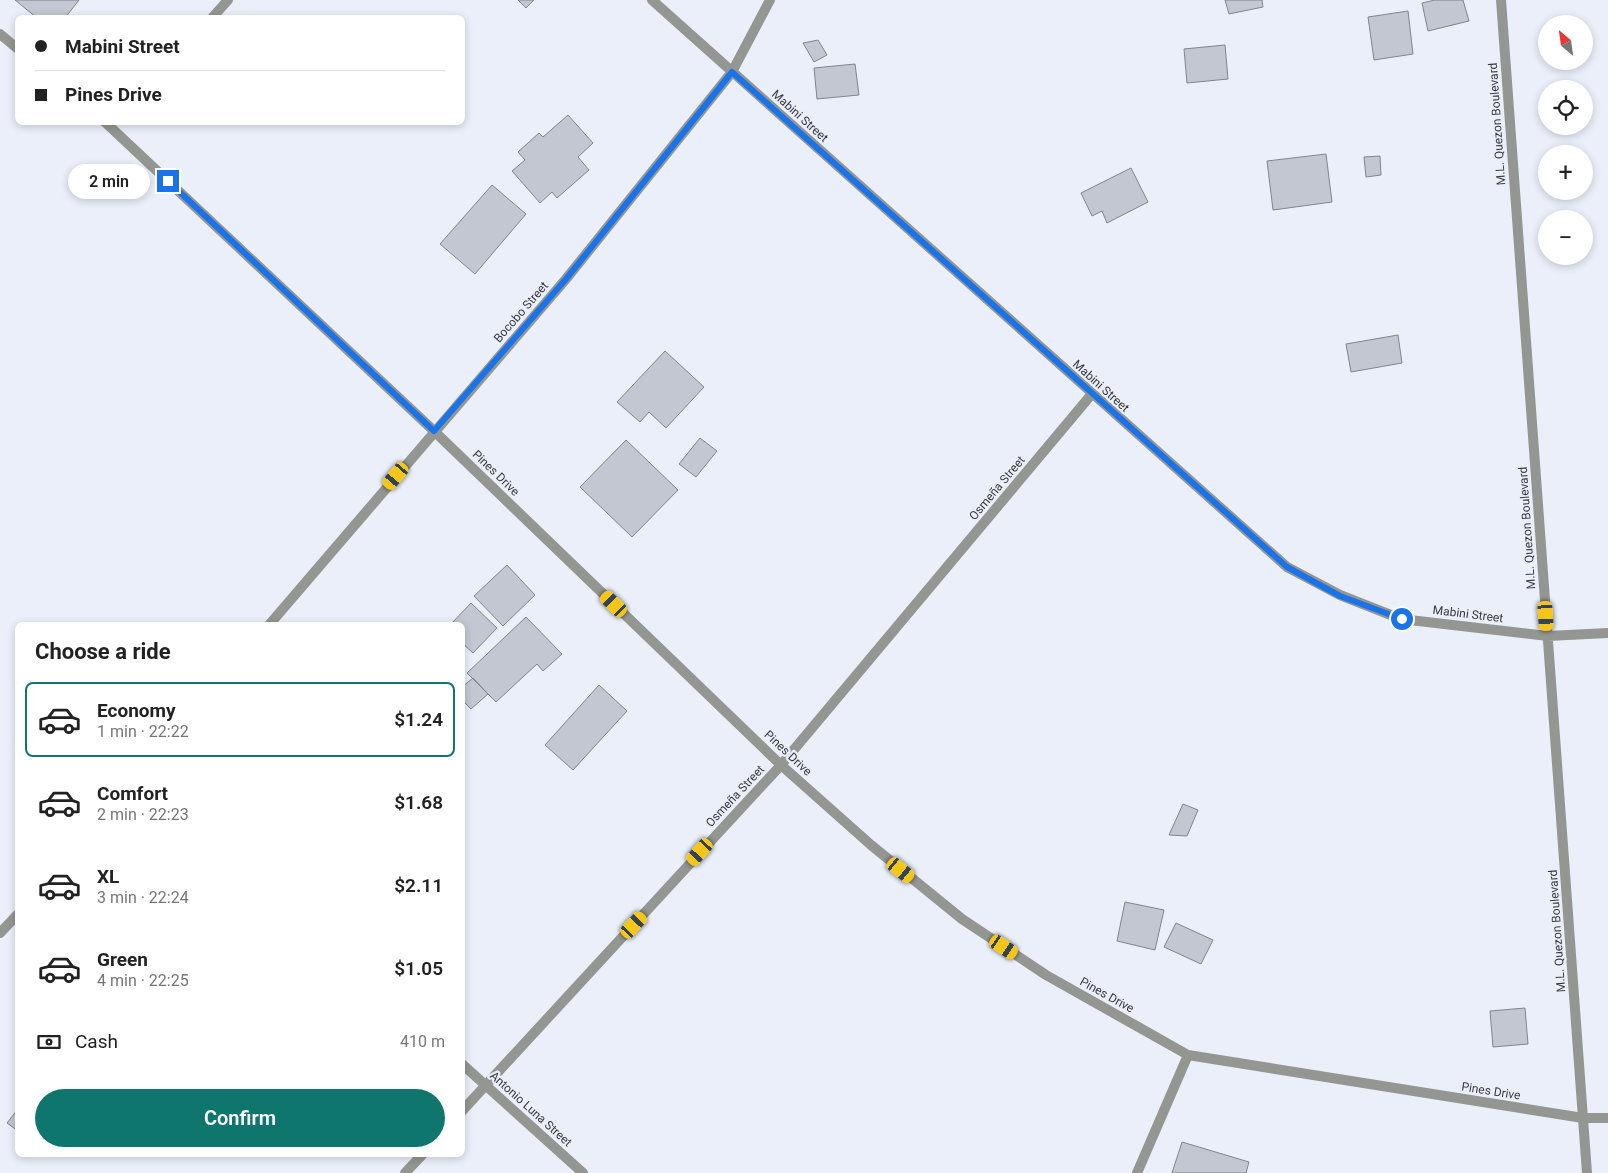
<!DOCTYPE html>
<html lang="en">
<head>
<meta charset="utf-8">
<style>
  body { margin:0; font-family:Roboto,sans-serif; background:#f2f2f2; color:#222; height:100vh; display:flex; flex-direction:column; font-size:19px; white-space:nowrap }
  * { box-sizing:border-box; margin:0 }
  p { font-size:16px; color:#767676 }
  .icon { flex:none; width:28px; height:28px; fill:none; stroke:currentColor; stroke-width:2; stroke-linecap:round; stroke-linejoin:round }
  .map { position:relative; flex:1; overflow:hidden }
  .drawer { position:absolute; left:15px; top:622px; width:450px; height:535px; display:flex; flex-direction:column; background:#fff; border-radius:8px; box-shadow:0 2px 8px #0003 }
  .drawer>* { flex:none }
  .guide { position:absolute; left:15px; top:15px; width:450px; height:110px; border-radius:8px; box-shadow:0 2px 8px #0003; display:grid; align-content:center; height:110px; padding:0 20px; background:#fff }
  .needle { width:32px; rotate:331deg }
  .controls { position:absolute; left:1538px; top:15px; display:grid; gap:10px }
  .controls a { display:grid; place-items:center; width:55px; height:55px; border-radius:50%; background:#fff; box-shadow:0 2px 8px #0003; font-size:25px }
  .end { position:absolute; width:22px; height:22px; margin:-11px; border:6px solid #1a73e8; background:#fff; box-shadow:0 0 0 2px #fff }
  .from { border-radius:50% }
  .bubble { position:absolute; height:35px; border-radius:18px; background:#fff; box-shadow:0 2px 8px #0003; font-size:16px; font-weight:600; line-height:35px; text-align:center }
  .car { position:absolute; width:15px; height:30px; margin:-15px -8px; border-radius:6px; box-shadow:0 0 4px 1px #0007; background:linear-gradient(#f5c518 24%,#345 0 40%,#f5c518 0 76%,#345 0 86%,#f5c518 0) }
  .guide b { display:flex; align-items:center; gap:18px; height:48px; font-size:19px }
  .guide b+b { border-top:1px solid #e0e0e0 }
  .guide i { width:12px; height:12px; background:#222 }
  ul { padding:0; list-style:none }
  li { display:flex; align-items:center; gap:15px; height:75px; margin:0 10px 8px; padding:0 10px; border:2px solid transparent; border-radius:8px }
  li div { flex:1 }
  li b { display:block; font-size:19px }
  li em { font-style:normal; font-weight:600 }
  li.on { border-color:#0f766e }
  li>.icon { width:45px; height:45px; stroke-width:1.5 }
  h2 { padding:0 20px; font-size:22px; line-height:60px }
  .pay { display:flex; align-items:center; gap:12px; height:55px; padding:0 20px; font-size:19px }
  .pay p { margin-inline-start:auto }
  .primary-button { display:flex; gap:10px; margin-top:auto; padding:10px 20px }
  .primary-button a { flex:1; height:58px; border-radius:30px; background:#0f766e; color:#fff; font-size:20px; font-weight:600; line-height:58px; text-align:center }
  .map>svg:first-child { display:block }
  .building { fill:#c2c7d1; stroke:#80848e }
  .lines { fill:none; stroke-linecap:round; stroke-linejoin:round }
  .street { stroke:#949691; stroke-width:10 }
  .route { stroke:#1a73e8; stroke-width:6 }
  .labels { text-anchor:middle; stroke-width:4.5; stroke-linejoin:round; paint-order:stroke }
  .street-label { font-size:12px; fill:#383a3e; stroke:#eaeffa }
</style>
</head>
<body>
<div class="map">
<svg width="1608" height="1173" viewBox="0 0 1608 1173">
  <rect width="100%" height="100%" fill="#eaeffa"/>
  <path class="building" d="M15,0H79L65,18H37Z
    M518,0H534L526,8Z
    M1225,0H1262L1263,7L1229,14Z
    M1435,0H1463L1469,21L1428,31L1422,3Z
    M1408,11L1413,54L1374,60L1368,17Z
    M818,40L827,55L814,62L803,43Z
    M1225,45L1228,79L1187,83L1184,49Z
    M855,64L859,95L817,99L814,68Z
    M568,115L593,143L578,157L589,170L557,198L552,192L540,203L512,171L525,160L518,152L539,133L543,137Z
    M1326,154L1332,202L1273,210L1267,161Z
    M1380,156L1381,175L1366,177L1364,157Z
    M1131,168L1148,202L1107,223L1102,211L1092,216L1081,193Z
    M492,185L526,214L475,274L440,244Z
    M1398,335L1402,363L1351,372L1346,344Z
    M665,351L704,387L666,428L649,412L640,422L617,402Z
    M700,438L717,451L696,477L679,464Z
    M626,440L678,490L632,537L580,487Z
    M507,565L535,595L503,626L474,596Z
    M471,603L497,628L473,653L462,643V625H450Z
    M526,617L562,654L543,671L537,664L496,702L467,673Z
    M473,678L488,694L471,709L462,700V687Z
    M599,685L627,711L573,770L545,745Z
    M1183,804L1198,810L1187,836L1169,835Z
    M1125,902L1164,910L1155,950L1117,941Z
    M1176,923L1213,940L1201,964L1164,947Z
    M1525,1008L1528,1044L1493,1047L1490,1011Z
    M18,1109V1131L7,1123Z
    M1182,1142L1249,1162L1246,1173H1172Z"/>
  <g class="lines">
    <path class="street" d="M652,0L1287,567L1340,595L1401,619L1548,636L1608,633
      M1501,0L1587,1173
      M212,18L228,0
      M0,34L18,49
      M105,122L434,431L781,765L871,845L962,919L1046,975L1188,1055L1583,1118H1608
      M269,625L566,279L732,72L770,0
      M0,933L18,914
      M462,1064L583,1173
      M462,1111L781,765L1091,395
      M405,1173L422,1155
      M1137,1173L1188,1055"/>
  </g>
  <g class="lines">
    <path class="route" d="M168,181L434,431L566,279L732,72L1287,567L1340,596L1402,619"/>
  </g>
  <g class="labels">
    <g class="street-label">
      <text transform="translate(800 116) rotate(42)" y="4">Mabini Street</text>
      <text transform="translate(1497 124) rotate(-94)" y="4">M.L. Quezon Boulevard</text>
      <text transform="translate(521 312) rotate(-49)" y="4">Bocobo Street</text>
      <text transform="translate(1101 386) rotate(42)" y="4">Mabini Street</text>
      <text transform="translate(496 473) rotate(44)" y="4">Pines Drive</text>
      <text transform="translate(997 488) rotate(-50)" y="4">Osmeña Street</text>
      <text transform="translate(1527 528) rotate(-94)" y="4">M.L. Quezon Boulevard</text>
      <text transform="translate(1468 614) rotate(7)" y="4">Mabini Street</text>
      <text transform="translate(788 753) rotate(43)" y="4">Pines Drive</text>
      <text transform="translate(735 796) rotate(-47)" y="4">Osmeña Street</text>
      <text transform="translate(1557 931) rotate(-94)" y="4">M.L. Quezon Boulevard</text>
      <text transform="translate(1107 995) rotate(29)" y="4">Pines Drive</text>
      <text transform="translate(1491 1091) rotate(9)" y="4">Pines Drive</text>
      <text transform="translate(531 1109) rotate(42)" y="4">Antonio Luna Street</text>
    </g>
  </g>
</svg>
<div class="controls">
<a><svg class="needle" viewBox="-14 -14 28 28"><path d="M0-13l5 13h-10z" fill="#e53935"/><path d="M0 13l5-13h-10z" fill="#767676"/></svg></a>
<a><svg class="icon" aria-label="locate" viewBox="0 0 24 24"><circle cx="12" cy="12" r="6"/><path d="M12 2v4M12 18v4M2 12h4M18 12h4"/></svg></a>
<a>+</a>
<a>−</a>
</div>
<i class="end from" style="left:1402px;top:619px"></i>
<i class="end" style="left:168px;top:181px"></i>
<div class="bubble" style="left:68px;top:164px;width:82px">2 min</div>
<i class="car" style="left:396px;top:476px;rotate:220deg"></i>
<i class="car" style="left:614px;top:604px;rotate:314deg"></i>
<i class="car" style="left:1546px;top:616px;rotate:176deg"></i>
<i class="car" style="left:700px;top:852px;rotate:222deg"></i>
<i class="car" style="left:901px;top:870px;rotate:129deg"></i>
<i class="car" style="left:634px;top:925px;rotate:43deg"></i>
<i class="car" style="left:1004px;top:947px;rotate:124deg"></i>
<div class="guide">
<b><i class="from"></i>Mabini Street</b>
<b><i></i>Pines Drive</b>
</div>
<section class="drawer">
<h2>Choose a ride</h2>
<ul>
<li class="on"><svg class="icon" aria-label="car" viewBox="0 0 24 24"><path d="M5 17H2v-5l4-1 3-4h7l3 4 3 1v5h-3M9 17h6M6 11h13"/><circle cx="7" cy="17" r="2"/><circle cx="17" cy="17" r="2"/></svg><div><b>Economy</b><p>1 min · 22:22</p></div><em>$1.24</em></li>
<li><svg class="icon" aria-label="car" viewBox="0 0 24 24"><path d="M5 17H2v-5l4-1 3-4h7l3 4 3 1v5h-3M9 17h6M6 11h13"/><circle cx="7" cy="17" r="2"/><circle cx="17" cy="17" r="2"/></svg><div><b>Comfort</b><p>2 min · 22:23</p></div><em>$1.68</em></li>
<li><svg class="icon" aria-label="car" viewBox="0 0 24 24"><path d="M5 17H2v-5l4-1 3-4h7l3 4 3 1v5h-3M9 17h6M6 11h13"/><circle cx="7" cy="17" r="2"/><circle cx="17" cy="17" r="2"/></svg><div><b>XL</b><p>3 min · 22:24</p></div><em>$2.11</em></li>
<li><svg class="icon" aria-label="car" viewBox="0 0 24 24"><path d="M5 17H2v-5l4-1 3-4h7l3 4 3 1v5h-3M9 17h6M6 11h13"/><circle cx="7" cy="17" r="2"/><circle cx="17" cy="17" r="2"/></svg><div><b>Green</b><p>4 min · 22:25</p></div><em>$1.05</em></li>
</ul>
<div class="pay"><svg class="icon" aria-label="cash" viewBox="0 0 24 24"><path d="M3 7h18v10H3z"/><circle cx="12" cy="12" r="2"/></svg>Cash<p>410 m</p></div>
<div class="primary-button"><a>Confirm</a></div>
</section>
</div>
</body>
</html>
